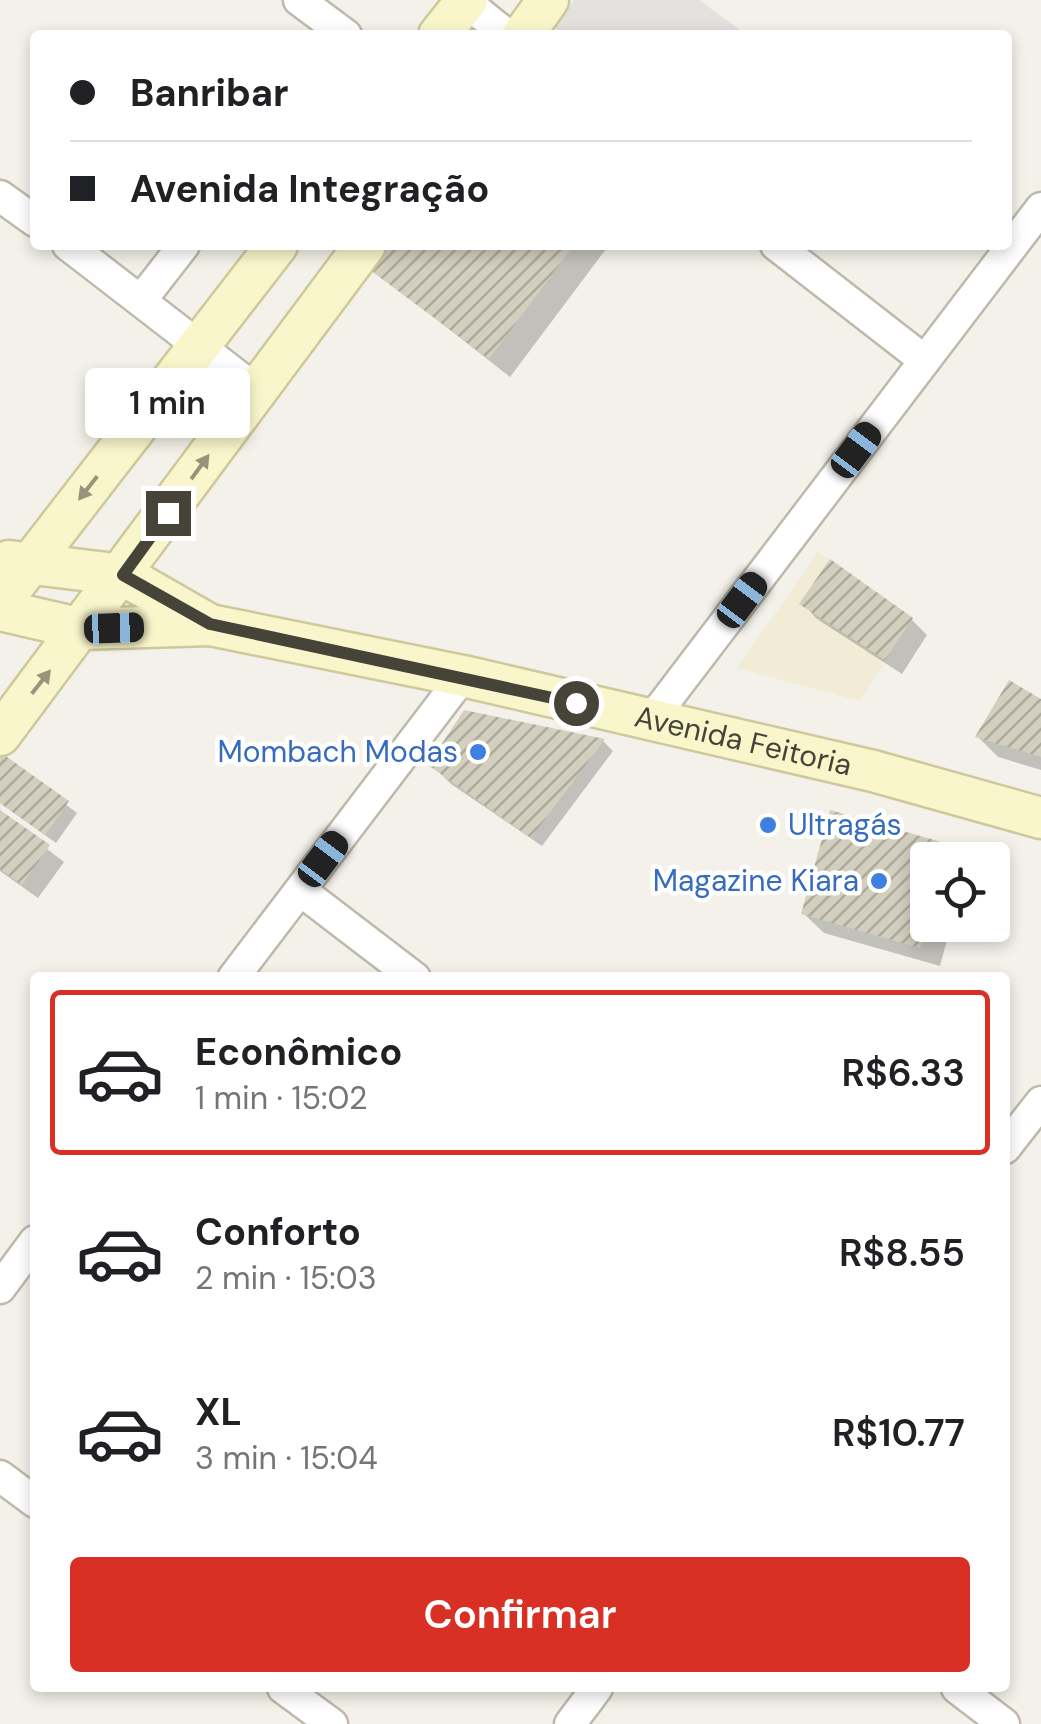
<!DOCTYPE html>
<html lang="pt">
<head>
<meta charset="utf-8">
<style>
  body { margin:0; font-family:"DM Sans",sans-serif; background:#f6f6f6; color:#202124; height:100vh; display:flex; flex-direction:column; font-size:38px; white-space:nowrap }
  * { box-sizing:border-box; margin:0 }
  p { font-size:32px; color:#757577 }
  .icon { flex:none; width:55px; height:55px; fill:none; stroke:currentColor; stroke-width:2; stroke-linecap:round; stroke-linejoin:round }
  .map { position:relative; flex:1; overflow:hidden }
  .side { position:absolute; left:30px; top:972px; width:980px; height:720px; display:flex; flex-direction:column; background:#fff; border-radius:10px; box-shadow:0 5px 15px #0003 }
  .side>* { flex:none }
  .banner { position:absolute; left:30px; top:30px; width:982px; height:220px; border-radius:10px; box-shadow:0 5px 15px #0003; display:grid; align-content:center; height:220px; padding:0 40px; background:#fff }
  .fabs { position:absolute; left:910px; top:842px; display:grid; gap:20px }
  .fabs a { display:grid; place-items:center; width:100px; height:100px; border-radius:10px; background:#fff; box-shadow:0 5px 15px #0003; font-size:50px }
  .end { position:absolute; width:45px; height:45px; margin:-22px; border:12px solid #464338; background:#fff; box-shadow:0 0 0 5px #fff }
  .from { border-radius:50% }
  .bubble { position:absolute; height:70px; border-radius:10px; background:#fff; box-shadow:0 5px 15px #0003; font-size:32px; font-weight:600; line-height:70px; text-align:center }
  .car { position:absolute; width:30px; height:60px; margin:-30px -15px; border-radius:12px; box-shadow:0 0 8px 2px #0007; background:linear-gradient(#222 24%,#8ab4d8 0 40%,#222 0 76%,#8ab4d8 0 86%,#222 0) }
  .banner b { display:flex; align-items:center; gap:35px; height:95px; font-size:38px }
  .banner b+b { border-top:2px solid #e0e0e0 }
  .banner i { width:25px; height:25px; background:#202124 }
  ul { padding:18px 0 0; list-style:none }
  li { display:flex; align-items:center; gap:30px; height:165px; margin:0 20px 15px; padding:0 20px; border:5px solid transparent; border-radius:10px }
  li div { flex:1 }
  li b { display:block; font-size:38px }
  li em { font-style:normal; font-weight:600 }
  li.selected { border-color:#d93025 }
  li>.icon { width:90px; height:90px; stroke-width:1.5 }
  .button { display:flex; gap:20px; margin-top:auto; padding:20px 40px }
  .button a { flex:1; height:115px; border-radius:10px; background:#d93025; color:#fff; font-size:40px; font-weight:600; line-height:115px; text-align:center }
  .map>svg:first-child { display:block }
  .commercial { fill:#f2ebd6 }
  .parking { fill:#e2e1dd }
  .shadow { fill:#0003 }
  .building { fill:url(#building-hatch) }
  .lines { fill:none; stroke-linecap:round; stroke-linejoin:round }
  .street-casing { stroke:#bdbaac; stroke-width:35 }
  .secondary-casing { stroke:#cec99c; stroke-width:45 }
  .street { stroke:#fff; stroke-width:30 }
  .secondary { stroke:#faf6cc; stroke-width:40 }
  .oneway { fill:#97947b }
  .route { stroke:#464338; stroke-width:12 }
  .shop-dot { fill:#3f7fe0; stroke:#fff; stroke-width:4 }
  .labels { text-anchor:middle; stroke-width:9; stroke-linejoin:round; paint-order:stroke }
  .street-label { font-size:30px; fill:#464338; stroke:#fff }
  .shop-label { font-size:30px; fill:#366cbe; stroke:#fff; text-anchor:end }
</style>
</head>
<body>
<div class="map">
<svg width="1041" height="1724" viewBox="0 0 1041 1724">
  <defs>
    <pattern id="building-hatch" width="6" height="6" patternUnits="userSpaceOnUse" patternTransform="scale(2.5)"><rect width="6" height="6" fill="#d3cfbf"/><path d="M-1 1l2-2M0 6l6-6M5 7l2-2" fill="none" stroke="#adaa9c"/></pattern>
  </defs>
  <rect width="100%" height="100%" fill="#f3f1e9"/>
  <path class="commercial" d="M818,552L913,618L860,701L737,668Z"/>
  <path class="parking" d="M574,0H699L747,35H564L554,27Z"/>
  <path class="shadow" d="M380,245H609L510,377L366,264Z
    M802,603L912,620L927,635L902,674L817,619Z
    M1041,702V770L998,757L978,737Z
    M534,727L603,741L613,751L542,846L451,784L431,764Z
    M0,755L77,813L56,843L0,803Z
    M0,813L64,862L38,898L0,871Z
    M947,846L961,860H928V925H951L940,966L824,933L803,913Z"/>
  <path class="building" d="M377,245H574L489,359L362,264Z
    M830,559L913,618L885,660L799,604Z
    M1009,680L1041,699V757L975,737Z
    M464,710L605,739L531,838L428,765Z
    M0,752L69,801L45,835L0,803Z
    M0,810L50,845L22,885L0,869Z
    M830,810L948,844L944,860H928V920L920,948L801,914Z"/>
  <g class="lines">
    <g class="street-casing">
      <path id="street" d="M299,0L346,35
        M466,2L507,35
        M0,196L35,221
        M68,245L256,390
        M776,245L924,360
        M142,299L184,245
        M651,720L1041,208
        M300,890L415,978
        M233,978L463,676
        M1005,1148L1041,1102
        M0,1288L35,1241
        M0,1476L35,1502
        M283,1688L332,1724
        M957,1688L1004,1724
        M570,1724L597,1688"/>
    </g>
    <g class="secondary-casing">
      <g id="secondary">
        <path d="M439,35L467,0"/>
        <path d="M523,35L548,0"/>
        <path d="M9,561L123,575L210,625"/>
        <path d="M0,603L277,245"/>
        <path id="s1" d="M0,610L82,629L210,625L463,676L873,771L1041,818"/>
        <path d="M0,735L365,245"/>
      </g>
    </g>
    <use href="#street" class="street"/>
    <use href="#secondary" class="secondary"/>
  </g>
  <defs><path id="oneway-solid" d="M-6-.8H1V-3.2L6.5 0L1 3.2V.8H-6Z" transform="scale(2.5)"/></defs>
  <g class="oneway">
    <use href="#oneway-solid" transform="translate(200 467) rotate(-54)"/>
    <use href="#oneway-solid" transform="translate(88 488) rotate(128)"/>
    <use href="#oneway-solid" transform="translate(41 682) rotate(-52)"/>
  </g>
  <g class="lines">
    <path class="route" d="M168,513L123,575L210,624L576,703"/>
  </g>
  <g class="shop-dot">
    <circle cx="478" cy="752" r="10"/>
    <circle cx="768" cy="825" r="10"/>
    <circle cx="879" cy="881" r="10"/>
  </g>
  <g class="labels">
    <g class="street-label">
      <text dy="10" stroke="none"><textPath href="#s1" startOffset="758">Avenida Feitoria</textPath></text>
    </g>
    <g class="shop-label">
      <text x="458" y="762">Mombach Modas</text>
      <text x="788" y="835" text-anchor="start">Ultragás</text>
      <text x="859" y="891">Magazine Kiara</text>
    </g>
  </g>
</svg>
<div class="fabs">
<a><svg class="icon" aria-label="locate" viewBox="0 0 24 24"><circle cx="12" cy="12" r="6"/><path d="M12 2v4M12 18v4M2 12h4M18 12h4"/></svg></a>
</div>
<i class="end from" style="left:576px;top:703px"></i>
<i class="end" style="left:168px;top:513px"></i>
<div class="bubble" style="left:85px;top:368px;width:165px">1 min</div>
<i class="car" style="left:856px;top:450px;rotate:37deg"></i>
<i class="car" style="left:742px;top:600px;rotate:37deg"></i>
<i class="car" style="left:114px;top:628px;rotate:88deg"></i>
<i class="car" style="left:323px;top:859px;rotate:37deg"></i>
<div class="banner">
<b><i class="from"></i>Banribar</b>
<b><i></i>Avenida Integração</b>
</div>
<section class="side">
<ul>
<li class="selected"><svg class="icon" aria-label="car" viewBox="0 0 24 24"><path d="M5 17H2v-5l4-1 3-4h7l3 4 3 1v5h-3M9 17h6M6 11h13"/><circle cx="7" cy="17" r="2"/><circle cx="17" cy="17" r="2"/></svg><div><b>Econômico</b><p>1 min · 15:02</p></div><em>R$6.33</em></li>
<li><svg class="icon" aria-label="car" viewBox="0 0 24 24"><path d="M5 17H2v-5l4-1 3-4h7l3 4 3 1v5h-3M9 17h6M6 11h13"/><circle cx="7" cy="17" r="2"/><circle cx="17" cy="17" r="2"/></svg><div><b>Conforto</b><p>2 min · 15:03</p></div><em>R$8.55</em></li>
<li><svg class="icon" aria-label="car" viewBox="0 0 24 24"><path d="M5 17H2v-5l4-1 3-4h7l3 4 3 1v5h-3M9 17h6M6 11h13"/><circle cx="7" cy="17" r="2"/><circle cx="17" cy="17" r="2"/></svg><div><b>XL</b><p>3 min · 15:04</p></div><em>R$10.77</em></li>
</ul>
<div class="button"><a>Confirmar</a></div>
</section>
</div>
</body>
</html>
